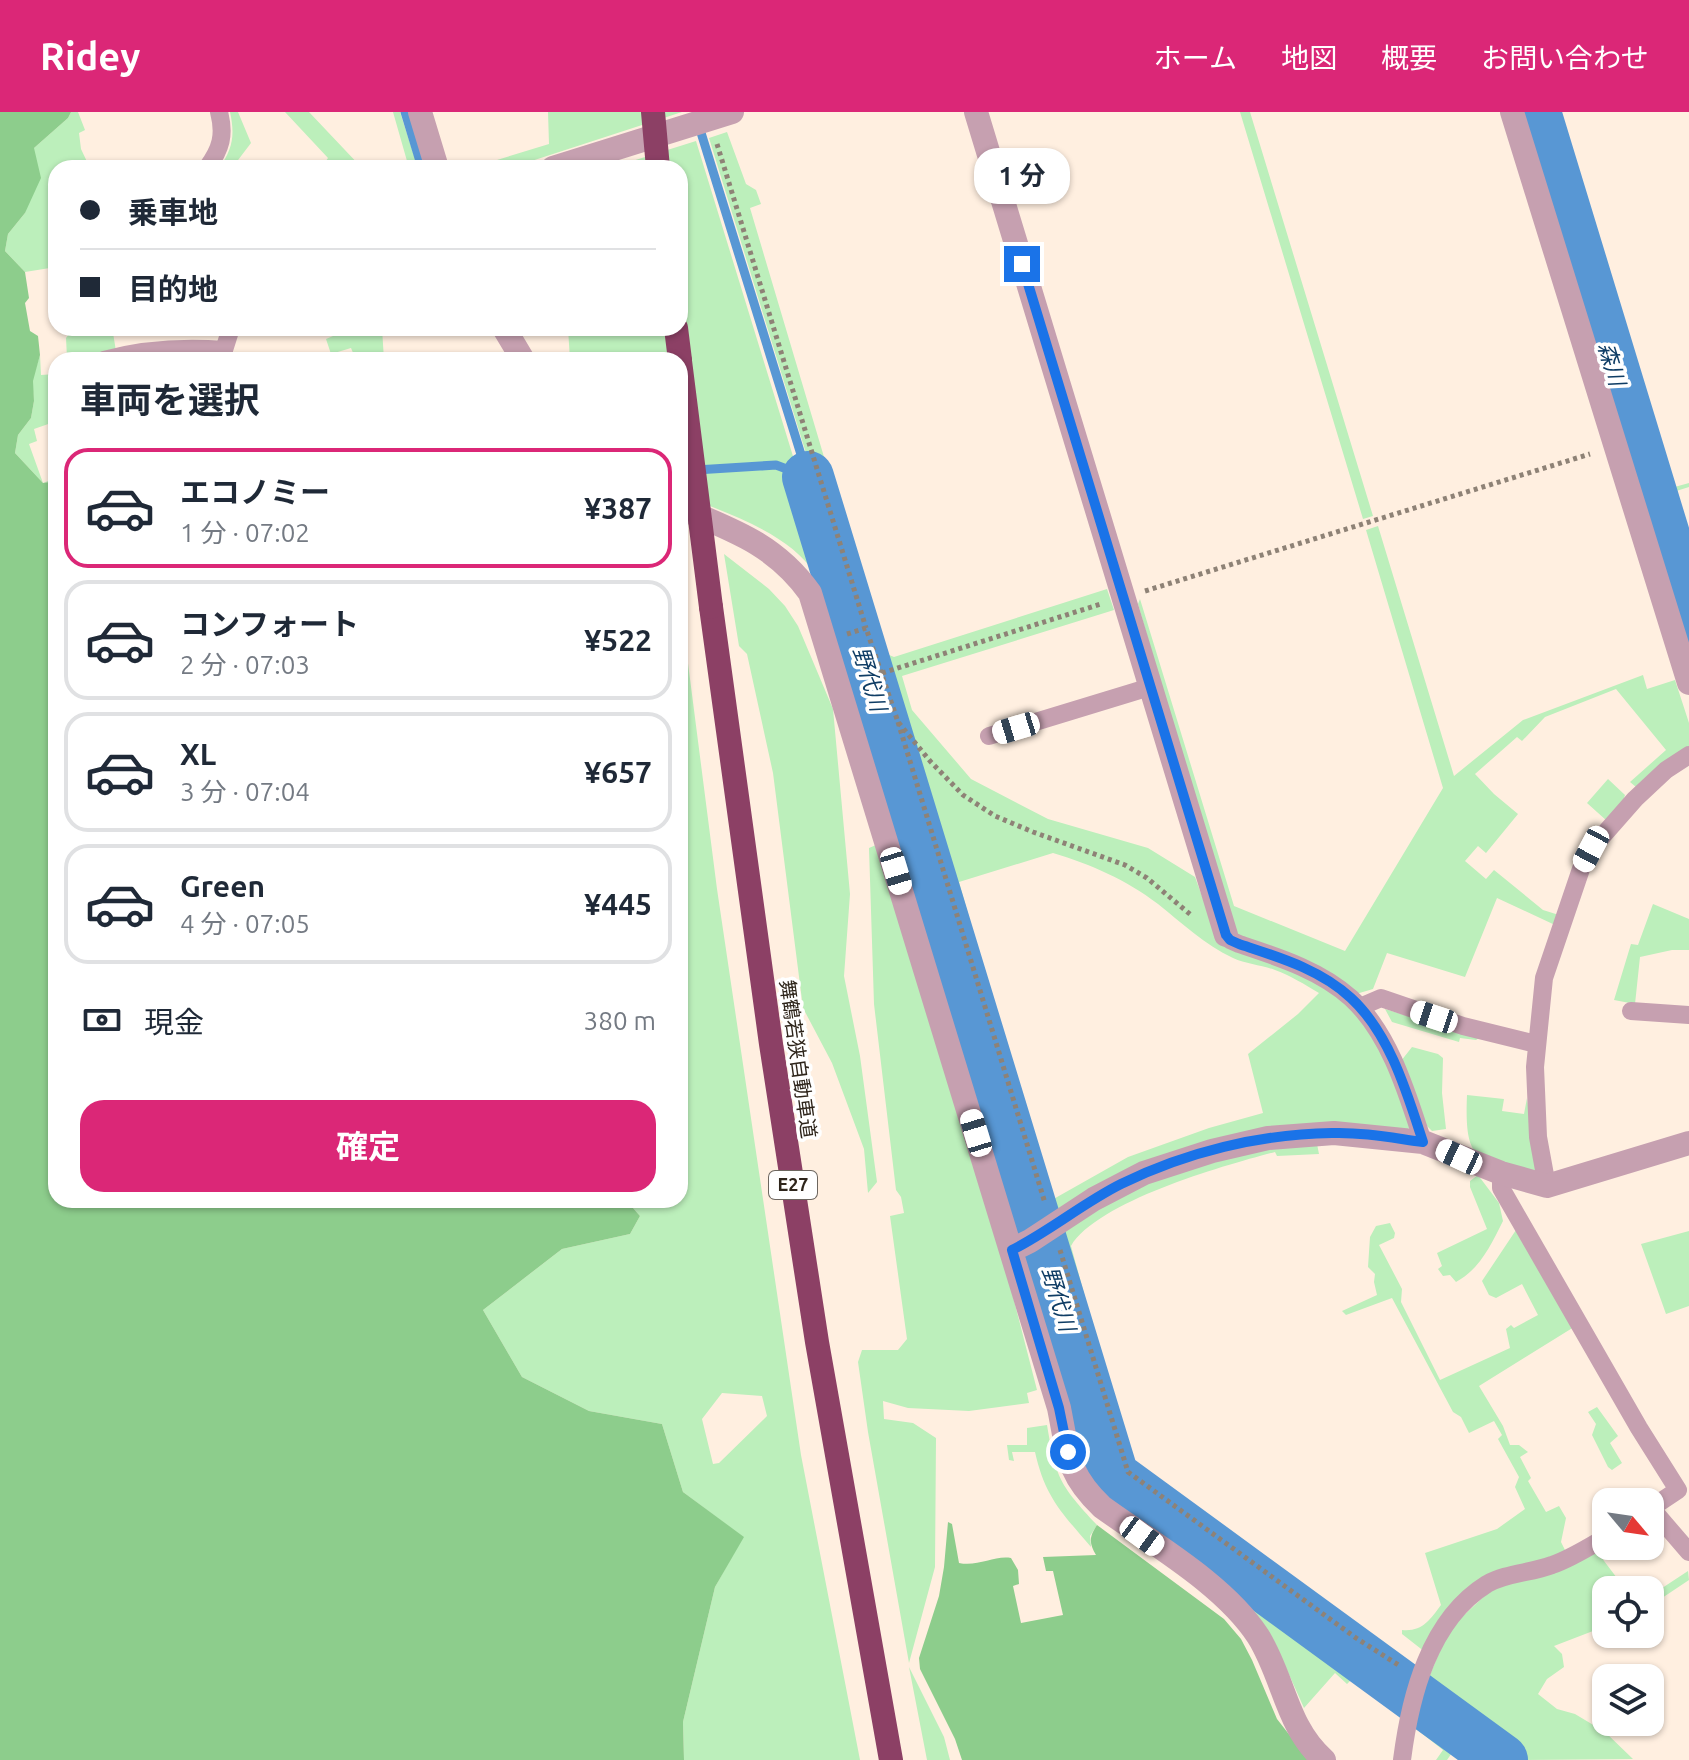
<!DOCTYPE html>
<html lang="ja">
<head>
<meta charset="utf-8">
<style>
  body { margin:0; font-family:Ubuntu,"Noto Sans JP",sans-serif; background:#f6f6f7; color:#1f2937; height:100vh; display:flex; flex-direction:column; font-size:30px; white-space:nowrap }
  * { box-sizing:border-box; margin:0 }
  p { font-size:26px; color:#747a83 }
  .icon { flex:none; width:44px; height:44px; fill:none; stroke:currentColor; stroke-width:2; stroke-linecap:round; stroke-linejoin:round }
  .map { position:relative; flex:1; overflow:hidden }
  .sheet { position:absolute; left:48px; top:240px; width:640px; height:856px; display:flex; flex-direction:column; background:#fff; border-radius:24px; box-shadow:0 2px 6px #0004 }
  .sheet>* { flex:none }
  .guide { position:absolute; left:48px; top:48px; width:640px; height:176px; border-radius:24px; box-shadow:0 2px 6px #0004; display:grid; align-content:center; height:176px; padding:0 32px; background:#fff }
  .needle { width:52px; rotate:119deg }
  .controls { position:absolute; left:1592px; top:1376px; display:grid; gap:16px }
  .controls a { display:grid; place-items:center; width:72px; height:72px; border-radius:16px; background:#fff; box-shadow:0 2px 6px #0004; font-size:40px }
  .end { position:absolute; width:36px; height:36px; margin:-18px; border:10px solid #1a73e8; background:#fff; box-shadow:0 0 0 4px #fff }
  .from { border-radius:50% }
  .bubble { position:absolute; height:56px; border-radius:24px; background:#fff; box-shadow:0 2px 6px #0004; font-size:26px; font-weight:700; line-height:56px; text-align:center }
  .car { position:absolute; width:24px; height:48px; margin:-24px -12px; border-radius:10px; box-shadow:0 0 6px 2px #0007; background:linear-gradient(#fff 24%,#345 0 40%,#fff 0 76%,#345 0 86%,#fff 0) }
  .guide b { display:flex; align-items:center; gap:28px; height:76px; font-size:30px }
  .guide b+b { border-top:2px solid #e0e1e3 }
  .guide i { width:20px; height:20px; background:#1f2937 }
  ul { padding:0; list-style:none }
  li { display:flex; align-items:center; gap:24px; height:120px; margin:0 16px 12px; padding:0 16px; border:4px solid #e0e1e3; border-radius:24px }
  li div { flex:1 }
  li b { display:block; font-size:30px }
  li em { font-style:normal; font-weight:700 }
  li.current { border-color:#db2777 }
  li>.icon { width:72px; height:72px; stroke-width:1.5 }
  h2 { padding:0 32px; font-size:36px; line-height:96px }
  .pay { display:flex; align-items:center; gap:20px; height:88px; padding:0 32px; font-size:30px }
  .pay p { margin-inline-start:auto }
  .action { display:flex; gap:16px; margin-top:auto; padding:16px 32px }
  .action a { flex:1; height:92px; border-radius:24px; background:#db2777; color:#fff; font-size:32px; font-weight:700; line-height:92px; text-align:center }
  header { display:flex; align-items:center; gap:48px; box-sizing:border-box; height:112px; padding:0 40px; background:#db2777; color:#fff }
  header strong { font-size:38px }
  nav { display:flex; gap:44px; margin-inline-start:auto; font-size:28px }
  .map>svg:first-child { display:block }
  .green { fill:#bcefbb; fill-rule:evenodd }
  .forest { fill:#8dcd8c }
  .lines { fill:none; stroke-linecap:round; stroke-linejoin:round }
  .stream { stroke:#5897d4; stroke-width:9 }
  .river { stroke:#5897d4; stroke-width:52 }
  .path { stroke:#8e8276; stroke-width:5; stroke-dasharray:4 4; stroke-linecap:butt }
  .service { stroke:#c6a0b0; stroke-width:18 }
  .minor { stroke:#c6a0b0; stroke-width:24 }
  .motorway { stroke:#8c4065; stroke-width:24 }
  .motorway-bridge { stroke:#8c4065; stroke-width:24 }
  .route { stroke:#1a73e8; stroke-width:10 }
  .labels { text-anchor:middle; stroke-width:7; stroke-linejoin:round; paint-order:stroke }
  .shield { fill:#fff; stroke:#6d665f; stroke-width:2 }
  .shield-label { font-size:18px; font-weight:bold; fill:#2e251b }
  .street-label { font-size:20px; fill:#2e251b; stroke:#fff }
  .water-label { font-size:22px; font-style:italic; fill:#0f3d65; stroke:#fff }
</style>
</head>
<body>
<header>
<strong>Ridey</strong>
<nav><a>ホーム</a><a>地図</a><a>概要</a><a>お問い合わせ</a></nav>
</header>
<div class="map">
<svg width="1689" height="1648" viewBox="0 0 1689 1648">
  <rect width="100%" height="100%" fill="#ffefe0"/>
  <path class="green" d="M71,0H78L85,18L79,21L81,37L90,56H56V155L25,160L5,139L8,122L25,101L34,36L68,6Z
    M230,0H238L251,31L232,56H219C233,37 235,23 230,0Z
    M285,0H309L362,56H385H321L328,46Z
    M393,0H400L418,56H409Z
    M548,0H682L510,56H471L549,32Z
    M1240,0H1250L1373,404L1363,407Z
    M1539,0H1545L1660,379L1689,371V375L1657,385Z
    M727,20L746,72L756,78L761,92L750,96L882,540L894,545L1107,477L1114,498L902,564L912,598L971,667L1048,707L1148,736L1195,765L1210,806L1279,850L1326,875L1356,900L1386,948L1410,1015L1405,1020L1321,1013L1063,1099L1053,1096L1049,1089L1038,1095L709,26ZM1053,741C1092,753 1125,767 1158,792C1182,811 1205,833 1233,846C1246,852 1262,853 1275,858C1291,864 1304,872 1319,881L1298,902L1248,942L1263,1001L1209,1016L1128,1045L1050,1089L1019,999L1021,989L959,770Z
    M696,29L844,510L834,514C828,496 823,477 814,461C791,422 721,398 680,383V248H570L568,216H680V56H610Z
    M69,216H128L113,221L116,239L77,248H64L67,246L66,226L69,222Z
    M331,216H382L384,248H356L351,236L331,242L326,227L333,224Z
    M40,243L41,263L56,262V313L54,310L34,317L37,329L29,332L43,371L56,366V369L43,371L15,341L18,323L31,306L34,289L32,269Z
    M1378,414L1454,664L1523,608L1643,563L1647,577L1675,568L1689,611V636L1636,675L1630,670L1666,638L1616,577L1545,605L1522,629L1517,625L1475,662L1494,682L1518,702L1486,741L1478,734L1465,749L1486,767L1494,758L1543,798L1559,803L1555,813L1497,786L1465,865L1387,841L1373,877L1356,882L1240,826L1231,815L1138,492L1140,487L1234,794L1345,839L1443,676L1366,418Z
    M724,442L769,477L785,494L798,514L833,597L850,782L844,864L860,944L877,1070L868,1081L864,1037L832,951L803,896L773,661L747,542L739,534Z
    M680,489L717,777L801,1343L860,1648H684L683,1610L715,1475L743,1425L683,1380L662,1312L589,1299L522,1265L483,1198L562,1137L630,1122L640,1104L626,1088H680ZM722,1281L762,1284L767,1304L719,1351L713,1352L702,1307Z
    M852,529L1031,1116L1020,1123L841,541L843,532Z
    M1608,667L1625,683L1622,692L1607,709L1587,691Z
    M876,733L1008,1165L1037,1278L1027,1281L1029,1291L969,1299L908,1296L883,1289L884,1307L913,1311L936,1326L935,1455L909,1551L868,1320L858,1250L862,1238H898L907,1227L890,1104L904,1101L901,1085L896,1078L874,892L869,736Z
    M1653,792L1689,807V838H1672L1640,845L1635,892L1614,888L1631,832L1638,833Z
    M1385,897L1479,926L1476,928L1460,926L1459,930L1392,910Z
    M1412,935L1438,942L1443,946L1442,981L1446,1017L1432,1019L1424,1011L1401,949Z
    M1467,983L1504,987L1502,999L1524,1002L1527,986L1538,1067C1478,1047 1464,1054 1467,983Z
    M1317,1032L1319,1042L1277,1044L1275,1040C1225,1053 1098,1089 1071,1134L1110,1276L1135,1351L1373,1530L1417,1557L1410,1574L1119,1361L1049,1131L1055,1136L1065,1130L1063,1117L1114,1084L1237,1040Z
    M1478,1063L1499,1091L1503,1109C1491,1133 1480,1157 1456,1170L1450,1163L1443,1164L1438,1157L1442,1154L1437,1141L1487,1117L1470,1075V1069Z
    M1390,1111L1395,1121L1394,1126L1379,1133L1402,1177L1401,1190L1440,1268L1510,1236L1506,1217L1511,1213L1514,1216L1538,1203L1522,1172L1496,1186L1489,1183L1482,1169L1516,1118L1574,1215L1479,1274L1503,1314L1510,1333H1519L1528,1340L1520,1345L1531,1366L1528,1369L1546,1400L1559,1394L1566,1406L1561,1430L1566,1440L1505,1459L1425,1540L1402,1522V1518C1422,1520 1430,1508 1441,1493L1425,1441L1497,1417L1525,1397L1515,1375L1519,1365L1498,1327L1502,1323L1494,1309L1469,1321L1461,1305L1453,1300L1392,1186L1346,1203L1342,1199L1377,1183L1374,1170L1375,1162L1368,1155L1370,1125L1376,1114Z
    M1689,1119V1194L1666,1202L1641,1132Z
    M1037,1135L1109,1368L1408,1586L1403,1605L1357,1562L1347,1572L1335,1561L1304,1596L1274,1529L1105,1385L1087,1362L1027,1149V1142Z
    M1597,1295L1618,1324L1610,1331L1622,1351L1612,1358L1608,1355L1592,1323L1596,1312L1588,1300Z
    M1047,1313C1056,1367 1060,1373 1097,1413L1090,1424L1091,1435C1062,1401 1045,1385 1035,1340H1012L1014,1349L1009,1348L1007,1333H1027V1316Z
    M1595,1437L1626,1478H1606V1514L1554,1534L1562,1542L1564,1555L1547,1567L1538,1582L1557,1597L1575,1602L1605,1620L1633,1647L1513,1648L1422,1582L1449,1517L1492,1477Z
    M1688,1459L1689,1468L1650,1494V1484Z
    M909,1555L944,1625L950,1648H927Z
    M1419,1593L1492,1648H1473L1456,1635L1447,1648H1436L1443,1638L1415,1616Z"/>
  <path class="forest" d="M0,0H71L68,6L34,36L41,66L25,101L8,122L5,139L25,160L29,186L25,191L30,219L38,224L40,243L33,269L34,289L31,306L18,323L15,341L43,371L56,369V1088H626L640,1104L630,1122L562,1137L483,1198L522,1265L589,1299L662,1312L683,1380L744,1425L715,1475L683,1610L684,1648H0Z
    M948,1410L952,1412L959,1451C978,1455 995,1443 1011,1446L1018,1458L1019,1472L1013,1474L1021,1511L1063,1503L1053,1459H1046L1043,1445L1096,1443C1089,1431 1089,1425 1097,1413L1224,1507L1241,1527L1252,1548L1277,1607L1309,1648H962L955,1627L920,1557L919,1546L939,1484L944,1455Z"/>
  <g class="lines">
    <path class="stream" d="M405,0L422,56
      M698,11L808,365
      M680,359L776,353L808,365"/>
    <path class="river" d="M1535,0L1689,505
      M808,365L1113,1364L1502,1648"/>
    <path class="path" d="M717,32L866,516
      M1145,479L1590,342
      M847,522L866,516L898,610L930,649L963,683L995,704L1033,720L1125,753L1147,766L1191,803
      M882,561L1101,492
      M898,610L1045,1091
      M1060,1138L1128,1360L1356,1526L1400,1554"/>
    <path class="service" d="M207,56C221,37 225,23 219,0
      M104,248C144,237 183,235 224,238
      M224,248V238L231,216
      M989,624L1150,575
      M1226,823L1230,828L1239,832C1278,845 1320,858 1351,886C1390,922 1407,981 1423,1030
      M1360,895L1381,886L1463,914L1536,932
      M1631,899L1689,903
      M1501,1061V1076L1639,1316L1678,1378L1651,1396L1689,1440
      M1547,1074L1538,1025L1535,955L1544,866L1581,757L1591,737L1635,687L1666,658L1689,643
      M1402,1648C1410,1585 1429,1508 1487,1472C1506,1461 1531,1461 1552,1453C1570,1447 1589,1435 1606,1425"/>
    <path class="minor" d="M420,0L437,56
      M976,0L1226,823
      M1512,0L1689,571
      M553,56L732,0
      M504,216L523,248
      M680,396C733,418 776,433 810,481L1059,1296C1068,1341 1067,1362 1102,1395C1153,1432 1224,1472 1258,1524C1284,1565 1286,1615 1324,1648
      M1012,1138L1030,1129L1094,1087L1144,1061L1212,1039L1268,1026L1334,1021L1423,1030L1501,1061L1547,1074L1689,1031"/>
    <path class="motorway" d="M676,216L680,248
      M711,495L771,932L817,1230L891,1648"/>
    <path class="motorway-bridge" d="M653,0L658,56
      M680,249L711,495"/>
  </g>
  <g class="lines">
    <path class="route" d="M1022,152L1226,823L1230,828L1239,832C1278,845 1320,857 1351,886C1390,922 1407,981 1423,1030C1393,1026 1363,1020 1332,1021C1260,1022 1186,1040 1121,1072C1083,1091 1050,1119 1012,1138L1059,1296L1068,1340"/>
  </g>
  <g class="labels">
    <rect class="shield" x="769" y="1059" width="48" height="28" rx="6"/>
    <g class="shield-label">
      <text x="793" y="1079">E27</text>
    </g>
    <g class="street-label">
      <text transform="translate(798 947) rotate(82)" y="7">舞鶴若狭自動車道</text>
    </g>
    <g class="water-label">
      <text transform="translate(1612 252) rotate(73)" y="8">森川</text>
      <text transform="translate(870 567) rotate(73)" y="8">野代川</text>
      <text transform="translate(1059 1187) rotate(73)" y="8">野代川</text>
    </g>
  </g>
</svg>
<div class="controls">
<a><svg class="needle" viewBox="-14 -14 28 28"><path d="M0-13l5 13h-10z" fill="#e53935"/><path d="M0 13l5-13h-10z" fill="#747a83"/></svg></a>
<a><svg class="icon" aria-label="locate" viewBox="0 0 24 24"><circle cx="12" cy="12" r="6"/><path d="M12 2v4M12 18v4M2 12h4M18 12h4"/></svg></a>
<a><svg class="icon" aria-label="layers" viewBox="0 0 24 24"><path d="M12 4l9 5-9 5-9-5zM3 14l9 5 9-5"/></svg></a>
</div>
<i class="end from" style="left:1068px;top:1340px"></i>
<i class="end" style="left:1022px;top:152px"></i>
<div class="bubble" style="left:974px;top:36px;width:96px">1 分</div>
<i class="car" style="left:1016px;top:616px;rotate:253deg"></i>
<i class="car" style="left:1591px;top:737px;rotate:208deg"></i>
<i class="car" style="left:896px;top:759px;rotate:163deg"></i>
<i class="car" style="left:1434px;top:905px;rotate:288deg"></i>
<i class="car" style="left:976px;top:1021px;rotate:343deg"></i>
<i class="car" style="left:1459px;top:1045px;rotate:295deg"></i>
<i class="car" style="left:1142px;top:1424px;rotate:126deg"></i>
<div class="guide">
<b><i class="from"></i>乗車地</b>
<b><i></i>目的地</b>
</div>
<section class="sheet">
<h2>車両を選択</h2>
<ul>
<li class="current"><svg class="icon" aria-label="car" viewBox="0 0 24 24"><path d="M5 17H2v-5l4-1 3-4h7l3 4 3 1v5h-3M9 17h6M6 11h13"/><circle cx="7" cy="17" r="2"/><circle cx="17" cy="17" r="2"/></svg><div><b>エコノミー</b><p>1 分 · 07:02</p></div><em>¥387</em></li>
<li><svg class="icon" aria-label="car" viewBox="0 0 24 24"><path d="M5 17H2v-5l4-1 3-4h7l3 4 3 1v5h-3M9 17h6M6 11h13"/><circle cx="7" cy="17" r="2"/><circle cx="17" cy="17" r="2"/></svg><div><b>コンフォート</b><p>2 分 · 07:03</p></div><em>¥522</em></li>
<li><svg class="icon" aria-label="car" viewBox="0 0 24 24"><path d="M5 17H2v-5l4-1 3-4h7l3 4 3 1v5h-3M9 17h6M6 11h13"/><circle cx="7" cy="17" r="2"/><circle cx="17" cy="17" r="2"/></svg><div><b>XL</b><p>3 分 · 07:04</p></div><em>¥657</em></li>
<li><svg class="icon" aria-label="car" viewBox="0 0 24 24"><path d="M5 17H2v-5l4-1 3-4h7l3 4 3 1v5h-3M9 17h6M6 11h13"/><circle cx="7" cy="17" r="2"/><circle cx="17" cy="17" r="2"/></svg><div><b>Green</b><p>4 分 · 07:05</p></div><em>¥445</em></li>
</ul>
<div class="pay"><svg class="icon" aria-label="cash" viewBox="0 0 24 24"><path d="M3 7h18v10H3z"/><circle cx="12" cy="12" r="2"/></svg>現金<p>380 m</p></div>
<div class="action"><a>確定</a></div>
</section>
</div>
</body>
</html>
